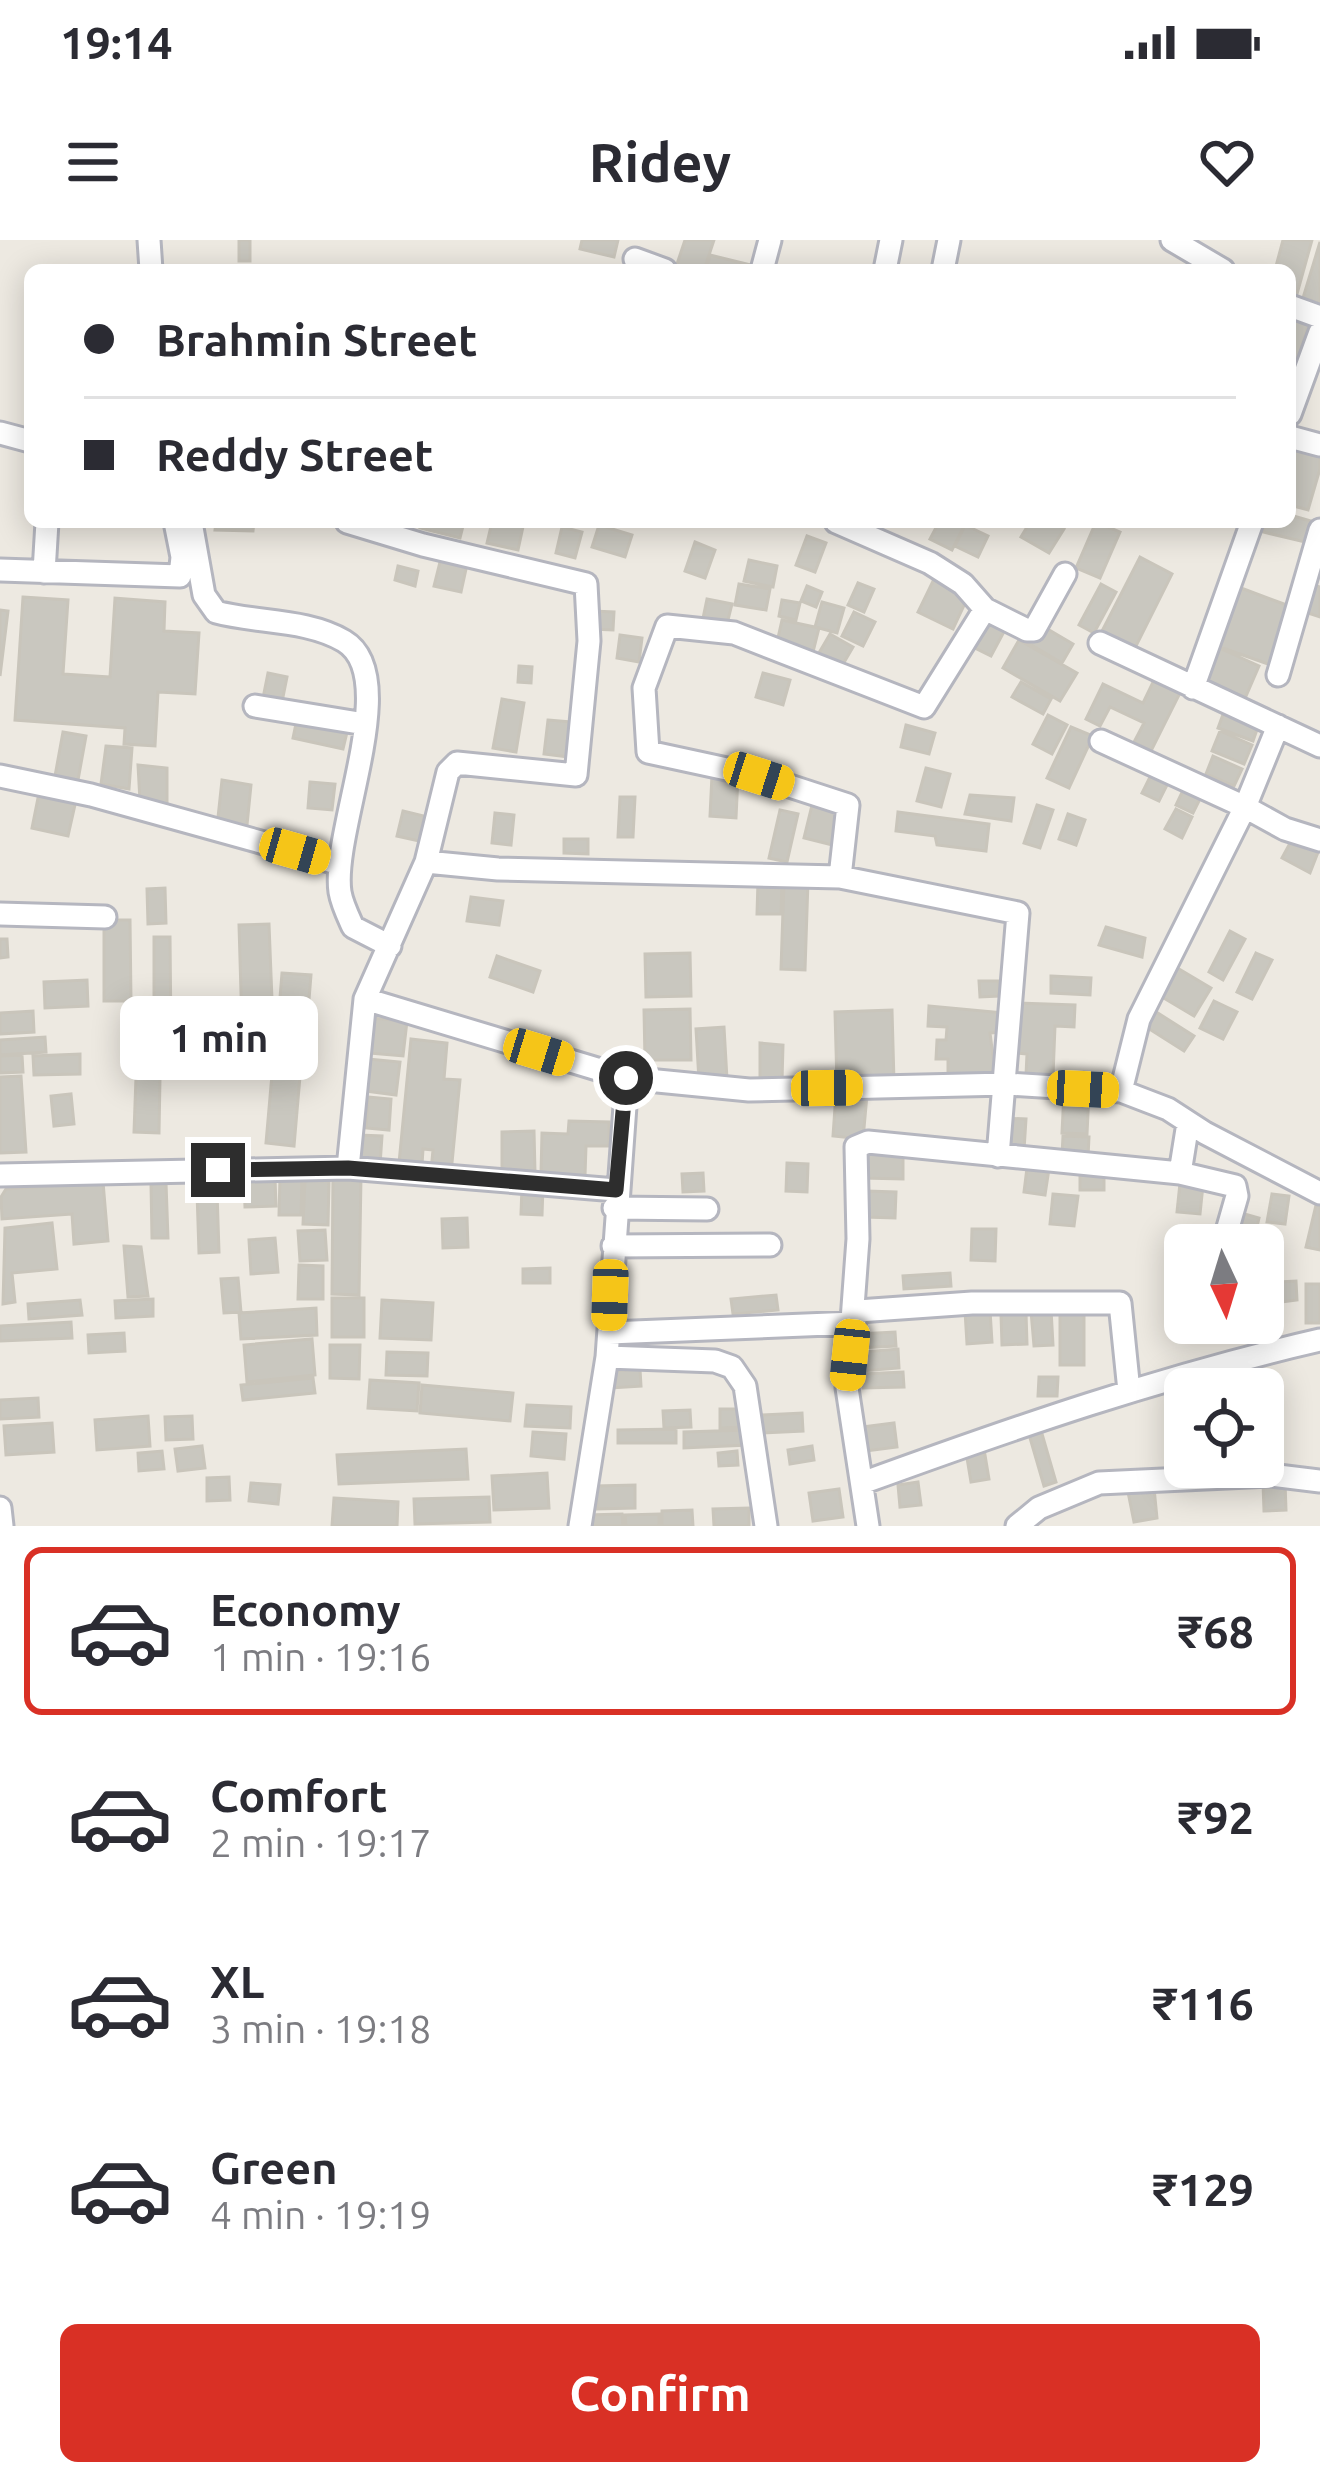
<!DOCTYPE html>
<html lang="en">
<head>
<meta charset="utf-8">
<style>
  body { margin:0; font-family:Ubuntu,sans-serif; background:#f7f7f7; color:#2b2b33; height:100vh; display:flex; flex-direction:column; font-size:45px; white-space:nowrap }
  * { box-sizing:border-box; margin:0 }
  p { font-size:39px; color:#7c7c81 }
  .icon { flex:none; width:66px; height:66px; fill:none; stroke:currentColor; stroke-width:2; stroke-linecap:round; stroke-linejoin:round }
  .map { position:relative; height:1286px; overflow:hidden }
  .panel { display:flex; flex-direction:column; background:#fff; flex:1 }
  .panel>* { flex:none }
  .hud { position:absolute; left:24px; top:24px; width:1272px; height:264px; border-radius:18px; box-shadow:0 6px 30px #0003; display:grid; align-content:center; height:264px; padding:0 60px; background:#fff }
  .needle { width:78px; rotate:176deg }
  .buttons { position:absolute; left:1164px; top:984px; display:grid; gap:24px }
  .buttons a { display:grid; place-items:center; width:120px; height:120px; border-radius:18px; background:#fff; box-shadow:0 6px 30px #0003; font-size:60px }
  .end { position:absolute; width:54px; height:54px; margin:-27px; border:15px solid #2d2d2d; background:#fff; box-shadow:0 0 0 6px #fff }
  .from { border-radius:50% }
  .bubble { position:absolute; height:84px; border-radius:18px; background:#fff; box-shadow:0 6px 30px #0003; font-size:39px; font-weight:700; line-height:84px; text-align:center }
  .car { position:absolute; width:36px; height:72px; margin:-36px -18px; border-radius:15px; box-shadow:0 0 9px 3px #0007; background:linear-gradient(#f5c518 24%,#345 0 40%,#f5c518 0 76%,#345 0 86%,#f5c518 0) }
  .hud b { display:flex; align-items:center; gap:42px; height:114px; font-size:45px }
  .hud b+b { border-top:3px solid #e1e1e2 }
  .hud i { width:30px; height:30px; background:#2b2b33 }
  ul { padding:21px 0 0; list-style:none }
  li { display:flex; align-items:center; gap:36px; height:168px; margin:0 24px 18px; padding:0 36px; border:6px solid transparent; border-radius:18px }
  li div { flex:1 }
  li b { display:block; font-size:45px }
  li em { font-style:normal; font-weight:700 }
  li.active { border-color:#d93025 }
  li>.icon { width:108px; height:108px; stroke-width:1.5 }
  .action { display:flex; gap:24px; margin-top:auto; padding:24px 60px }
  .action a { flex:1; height:138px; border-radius:18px; background:#d93025; color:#fff; font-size:48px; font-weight:700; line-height:138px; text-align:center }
  .status { display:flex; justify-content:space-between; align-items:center; height:84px; padding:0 60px; background:#fff; direction:ltr }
  .status svg { height:33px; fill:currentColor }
  header { display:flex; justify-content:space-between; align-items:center; height:156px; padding:0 60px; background:#fff; font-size:54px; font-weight:700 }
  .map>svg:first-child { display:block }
  .building { fill:#c9c7bf; stroke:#c9c5bb; stroke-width:3 }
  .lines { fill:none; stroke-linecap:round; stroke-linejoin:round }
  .minor-casing { stroke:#b5b6bf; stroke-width:27 }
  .minor { stroke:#fff; stroke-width:21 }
  .route { stroke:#2d2d2d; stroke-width:15 }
</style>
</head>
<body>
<div class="status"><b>19:14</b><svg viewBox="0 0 49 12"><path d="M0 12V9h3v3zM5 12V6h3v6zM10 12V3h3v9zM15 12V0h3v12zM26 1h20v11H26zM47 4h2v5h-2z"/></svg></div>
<header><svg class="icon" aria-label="menu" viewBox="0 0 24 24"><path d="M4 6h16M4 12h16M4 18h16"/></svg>Ridey<svg class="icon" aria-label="heart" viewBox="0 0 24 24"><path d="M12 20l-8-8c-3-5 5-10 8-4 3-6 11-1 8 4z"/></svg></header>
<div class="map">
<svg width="1320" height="1286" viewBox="0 0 1320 1286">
  <rect width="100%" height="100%" fill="#ede9e1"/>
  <path class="building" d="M239,0H250V21H239Z
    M582,0H618L614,17L580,9Z
    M685,0H714L704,30H675Z
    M1283,0H1312L1297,54L1290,52V30H1275Z
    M1320,2V63L1303,58Z
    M710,15L751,25L749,30H706Z
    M1290,74L1310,80L1290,142Z
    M1290,205L1320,214V229L1308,270L1290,265Z
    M1290,275L1311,281L1305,302L1263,292L1266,282H1290Z
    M216,282H254L253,291L215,290Z
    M421,282H464L460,298L420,288Z
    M492,282H524L518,310L487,303Z
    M939,282L964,286L952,310L930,299Z
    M1030,282H1052L1064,289L1049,313L1021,297Z
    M1096,282L1120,292L1100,338L1076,328Z
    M599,285L632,295L625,317L592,307Z
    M965,285L988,296L978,317L955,306Z
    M562,287L582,292L575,318L556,313Z
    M807,296L826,303L815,332L796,325Z
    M695,302L715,310L705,338L685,331Z
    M442,314L468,320L461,352L434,346Z
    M1140,317L1172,334L1134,410L1101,393Z
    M749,320L777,326L773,347L744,341Z
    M398,326L418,331L415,346L395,340Z
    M937,333L967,359L953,389L918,372Z
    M858,343L874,349L864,372L848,365Z
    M739,344L770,349L766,370L735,365Z
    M1101,344L1116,352L1094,393L1079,385Z
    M1314,345L1320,347V377L1305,372Z
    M807,346L822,352L816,367L801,361Z
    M1241,348L1292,367L1271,425L1220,407Z
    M23,357L68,360L63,434L110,437L115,358L165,362L164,391L199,393L195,454L158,452L155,506L124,504L125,488L15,480Z
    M707,359L732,364L726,388L702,383Z
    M782,360L800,363L796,380L779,376Z
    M822,362L844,368L837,393L815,387Z
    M0,370L8,371L0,436Z
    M592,371L614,372L613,390L591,389Z
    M854,372L875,382L863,406L842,396Z
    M987,379L1006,388L991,416L973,407Z
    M782,380L819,388L812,416L776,407Z
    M1039,384L1073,404L1062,423L1028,403Z
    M830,394L853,407L839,431L816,418Z
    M620,395L642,398L639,422L617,418Z
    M1019,400L1077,433L1060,461L1003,428Z
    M1217,407L1259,426L1243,463L1200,444Z
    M519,426L532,427L531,443L518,442Z
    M268,433L287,437L282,462L263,458Z
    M763,433L790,440L783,465L756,457Z
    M1156,436L1182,449L1151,511L1134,502L1144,483L1110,467L1100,486L1086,479L1103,444L1143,463Z
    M1021,442L1051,459L1043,474L1012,457Z
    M502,459L524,463L516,512L493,508Z
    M1225,469L1260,481L1253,501L1218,488Z
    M298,474L349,484L343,509L293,498Z
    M1048,475L1067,485L1052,514L1033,504Z
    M548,480L573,482L569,517L544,514Z
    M906,485L935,493L929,514L901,507Z
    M1071,487L1093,496L1069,548L1047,538Z
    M1220,491L1252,505L1244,524L1212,511Z
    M63,492L86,496L78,540L55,536Z
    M106,506L132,508L129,549L101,544Z
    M1213,516L1242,529L1234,546L1206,534Z
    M138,525L167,528V566L140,561Z
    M926,528L950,534L941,567L917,561Z
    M1154,529L1171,537L1159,561L1142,553Z
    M712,535L738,536L736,578L710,576Z
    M222,540L251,545L246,595L217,587Z
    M310,542L335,544L332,570L308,568Z
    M1185,546L1202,555L1193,573L1176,565Z
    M40,548L77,556L68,596L32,588Z
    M970,555L1014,558L1011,581L965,574Z
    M620,557H635L633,597H618Z
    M813,561L845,569L836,606L804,598Z
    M1037,565L1053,570L1040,608L1024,603Z
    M1176,569L1192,577L1182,598L1165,589Z
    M780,570L798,574L787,622L769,618Z
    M403,571L424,576L419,601L397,596Z
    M898,572L989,584L986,611L937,605L935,596L896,591Z
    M495,573L514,575L511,605L492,603Z
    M1068,574L1085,580L1076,605L1059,599Z
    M1295,594L1320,607L1310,633L1282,618Z
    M564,599H588V614L564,613Z
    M758,641H782L781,674H757Z
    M784,641H808L805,730L781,729Z
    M165,648L166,683L148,684L147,649Z
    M471,657L503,661L499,685L467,681Z
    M104,680H130L131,761H104Z
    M269,684L273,785L242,786L239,685Z
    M1106,687L1145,698L1142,717L1099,705Z
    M1230,691L1245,699L1223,740L1209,732Z
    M154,697H170L171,795H154Z
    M0,699H7L8,717L0,718Z
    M690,713L691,756L646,757L645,714Z
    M1256,713L1272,720L1252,759L1237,752Z
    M497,716L540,731L533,752L490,737Z
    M1174,726L1211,748L1194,776L1157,754Z
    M282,733L311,735L304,821L275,819Z
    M1051,736L1091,738L1090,755L1051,753Z
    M87,740L88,766L45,768L44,742Z
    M979,741H999V756L980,757Z
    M1214,761L1237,772L1223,799L1200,788Z
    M1017,763L1075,765L1074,787L1055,786L1053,836L1026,835L1027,814L1015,813Z
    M184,766H199V793H184Z
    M929,766L1005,773L1002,792L990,793L996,840L948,841V819H936L937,800H946L947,787L928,786Z
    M1150,768L1194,796L1184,811L1140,783Z
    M690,769L691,820H645L644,770Z
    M892,770L894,842L837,844L835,772Z
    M33,771L34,792L0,794V773Z
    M371,778L407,781L403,816L368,813Z
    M724,787L727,839L699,841L696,789Z
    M201,796L203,820L184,821L182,797Z
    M45,797L46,812L0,815V800Z
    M411,799L447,803L444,839L460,840L451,933L431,931L433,910L423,909L422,925L399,923Z
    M760,803L783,805L782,841L760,838Z
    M80,814V834L34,835L33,816Z
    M22,815L23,832L0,833V816Z
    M368,819L400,822L396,855L365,851Z
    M273,823L301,825L294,906L266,903Z
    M21,836L26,912L0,913V837Z
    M136,837L160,838L159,893L134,892Z
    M1064,851L1089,852L1087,894L1062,893Z
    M836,853L867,855L863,899L833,896Z
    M71,854L74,884L54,886L51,856Z
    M368,857L391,859L389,890L366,888Z
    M1004,878L1026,879L1024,910L1002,908Z
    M569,881L609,882V906H586L585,936L541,934L542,893L568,894Z
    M534,891L535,932L502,933V892Z
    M358,895L382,896L380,925H356Z
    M1063,896L1089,897L1088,917L1062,915Z
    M864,909H903V939L863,938Z
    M1028,920L1050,922L1045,955L1024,952Z
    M787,923L808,924L807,952L786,951Z
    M1080,931L1104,932V950H1080Z
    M703,933L704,951L683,952L682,934Z
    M333,935L361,936L359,1055L332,1054Z
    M280,937H302L301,975H279Z
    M275,938L276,966L245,967L244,939Z
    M305,940L329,941L328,985L303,984Z
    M103,942L108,1001L74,1004L72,974L2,979L1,957L6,949Z
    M166,943L168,998H152L151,944Z
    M1180,943L1203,945L1200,974L1177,972Z
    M522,946L543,947L542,975L521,974Z
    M217,951L219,1012L199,1013L197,952Z
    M866,951L896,952L895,978L865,977Z
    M1053,954L1078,956L1074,986L1050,984Z
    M1272,954L1289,956L1285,984L1267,982Z
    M1316,965L1320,966V1010L1306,1007Z
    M1234,971L1259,978L1256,991L1230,983Z
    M467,978L468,1007L443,1008L442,979Z
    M52,983L57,1029L12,1033L15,1062L3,1064L5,988Z
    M1233,988L1253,995L1249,1005H1233Z
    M972,989H996L995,1021L971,1020Z
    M325,990L327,1020L300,1021L298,991Z
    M275,998L278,1032L251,1034L249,1000Z
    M124,1006L141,1007L148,1056L128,1057Z
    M299,1025L323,1026V1059H298Z
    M550,1028V1043H523V1029Z
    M950,1033L951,1046L904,1049L903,1036Z
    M238,1038L241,1072L224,1073L221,1039Z
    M1296,1041L1297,1060L1281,1062L1279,1042Z
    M1306,1044H1320V1083H1306Z
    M776,1055L778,1070L733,1074L731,1059Z
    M332,1058H364V1097H332Z
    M153,1059V1076L116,1078L115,1061Z
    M80,1060L82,1075L29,1079L28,1064Z
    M382,1060L433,1063L431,1100L380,1098Z
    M316,1068L317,1095L241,1099L239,1073Z
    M1051,1069L1053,1105L1034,1106L1031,1071Z
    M990,1070L992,1102L967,1104L965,1071Z
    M1084,1072V1125H1060V1073Z
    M1026,1073L1027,1104L1002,1105L1001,1075Z
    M71,1082L72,1098L0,1101V1086Z
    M895,1092L896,1106L859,1108L858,1094Z
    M124,1093L125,1111L89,1113L88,1095Z
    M312,1099L315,1135L247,1142L244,1105Z
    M330,1105H360L359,1139L330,1138Z
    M898,1109L899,1128L863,1131L862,1112Z
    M387,1112L428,1113L427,1136L386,1135Z
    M640,1129L641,1146L611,1148L610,1131Z
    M903,1132L904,1147L863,1148L862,1134Z
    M1228,1136L1230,1149H1202L1200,1140Z
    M1039,1137H1058L1057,1156H1038Z
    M313,1138L315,1153L243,1160L241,1145Z
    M370,1140L419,1143L417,1171L368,1168Z
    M422,1145L513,1153L510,1181L420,1173Z
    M38,1158L39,1177L0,1179V1160Z
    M527,1165L571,1167L570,1188L525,1186Z
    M720,1169H747V1187L720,1188Z
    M690,1170L691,1187L664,1188L663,1171Z
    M802,1173L803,1191L761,1193L760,1175Z
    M148,1176L150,1206L97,1210L95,1180Z
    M192,1176L193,1199L166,1200L165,1177Z
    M52,1183L54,1212L6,1215L4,1186Z
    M894,1183L897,1207L865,1211L862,1187Z
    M1040,1187L1056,1242L1044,1246L1028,1191Z
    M676,1189V1203H618V1190Z
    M747,1190L748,1205L684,1208V1192Z
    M533,1192L566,1194L564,1219L531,1216Z
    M202,1206L205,1228L178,1231L175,1209Z
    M812,1206L814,1220L790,1224L788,1210Z
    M466,1209L468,1239L339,1244L337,1215Z
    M984,1209L989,1239L971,1242L966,1212Z
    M162,1211L164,1229L139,1231L138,1213Z
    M737,1211L738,1225L719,1226L718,1213Z
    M547,1233L549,1268L494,1270L492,1236Z
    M229,1237L230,1260L207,1261V1238Z
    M918,1242L921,1265L900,1267L898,1245Z
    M1285,1242L1286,1270L1264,1271L1263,1243Z
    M251,1243L280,1245L278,1264L249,1261Z
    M635,1245V1268L597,1269L596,1246Z
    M1154,1248L1157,1278L1134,1282L1128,1252Z
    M839,1249L843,1277L813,1281L809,1253Z
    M489,1257L490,1282L415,1284L414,1259Z
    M334,1258L398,1262L397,1286H332Z
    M749,1268V1286H714L713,1269Z
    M692,1270L693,1286H662V1271Z
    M622,1274L623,1286H587V1275Z
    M659,1274V1286H626L625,1275Z"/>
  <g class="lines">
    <g class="minor-casing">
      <path id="minor" d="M149,0L151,30
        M1172,0L1223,30
        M635,19L665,30
        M762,30L770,0
        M885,30L891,0
        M943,30L949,0
        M1290,66L1320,77
        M1290,174L1320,92
        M0,193L30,201
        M1290,197L1320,205
        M191,282L204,355L216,372C256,383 307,379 344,401C403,436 331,591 340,652C342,664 348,676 353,687L390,706
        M347,282L423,305L586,344L589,401L576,535L457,523L448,532L426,622L498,629L840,637L1018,673L998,916
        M836,282L930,323L963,344L985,369L1027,390H1034L1065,334
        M0,330L180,336L182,317L175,282
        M44,332L47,282
        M1100,403L1320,506
        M1278,435L1320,290
        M1193,448L1252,282
        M255,466L365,484
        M1278,486L1245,567L1285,589L1320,600
        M1101,501L1245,567L1139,779L1121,851
        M0,536L91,555L340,624
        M840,637L848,565L759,536L648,512L644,448L667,386L734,393L924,467L985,369
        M0,674L105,677
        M365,759L627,838L749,850L1007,844L1121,851L1168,869L1205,893L1320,953
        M348,928L365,759L426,622
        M1180,933L1188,883
        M0,935L348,928L616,950
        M614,968L707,969
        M613,1006L770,1005
        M609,1093L854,1083L858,1071L972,1063H1120L1129,1151
        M607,1117L715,1121L732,1127L745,1146L766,1286
        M862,1243C1013,1188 1163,1136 1320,1100
        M0,1268L2,1286
        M580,1286L607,1117L627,838
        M868,1286L847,1148L858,999L856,907L868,902L1180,933L1235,946L1237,956L1223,1005
        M1017,1286L1039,1268L1099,1243L1270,1235L1320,1241"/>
    </g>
    <use href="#minor" class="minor"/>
  </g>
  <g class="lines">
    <path class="route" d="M218,930L348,928L616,950L626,838"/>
  </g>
</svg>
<div class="buttons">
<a><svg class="needle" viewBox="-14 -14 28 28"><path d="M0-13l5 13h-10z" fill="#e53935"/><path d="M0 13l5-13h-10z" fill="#7c7c81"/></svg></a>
<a><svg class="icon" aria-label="locate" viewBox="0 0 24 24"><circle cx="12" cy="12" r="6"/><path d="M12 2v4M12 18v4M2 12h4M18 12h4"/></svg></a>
</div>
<i class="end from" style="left:626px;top:838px"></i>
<i class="end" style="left:218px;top:930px"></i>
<div class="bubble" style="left:120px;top:756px;width:198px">1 min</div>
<i class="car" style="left:759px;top:536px;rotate:108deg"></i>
<i class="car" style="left:295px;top:611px;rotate:106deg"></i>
<i class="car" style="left:539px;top:812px;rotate:107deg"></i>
<i class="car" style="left:827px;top:848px;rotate:89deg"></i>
<i class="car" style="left:1083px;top:849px;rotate:93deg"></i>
<i class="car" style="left:610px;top:1055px;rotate:182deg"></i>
<i class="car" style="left:850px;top:1115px;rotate:186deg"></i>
<div class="hud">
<b><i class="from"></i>Brahmin Street</b>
<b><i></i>Reddy Street</b>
</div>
</div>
<section class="panel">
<ul>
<li class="active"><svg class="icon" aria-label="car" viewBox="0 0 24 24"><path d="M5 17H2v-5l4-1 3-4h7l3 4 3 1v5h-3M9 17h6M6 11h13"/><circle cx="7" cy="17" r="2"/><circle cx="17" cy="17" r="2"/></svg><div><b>Economy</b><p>1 min · 19:16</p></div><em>₹68</em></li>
<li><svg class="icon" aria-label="car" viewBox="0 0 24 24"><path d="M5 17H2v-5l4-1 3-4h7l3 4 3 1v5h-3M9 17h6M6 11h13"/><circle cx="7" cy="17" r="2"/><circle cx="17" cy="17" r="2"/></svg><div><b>Comfort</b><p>2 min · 19:17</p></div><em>₹92</em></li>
<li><svg class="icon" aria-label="car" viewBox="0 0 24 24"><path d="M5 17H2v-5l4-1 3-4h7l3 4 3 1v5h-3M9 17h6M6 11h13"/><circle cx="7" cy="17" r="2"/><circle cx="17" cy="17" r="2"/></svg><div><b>XL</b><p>3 min · 19:18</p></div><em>₹116</em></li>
<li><svg class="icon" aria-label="car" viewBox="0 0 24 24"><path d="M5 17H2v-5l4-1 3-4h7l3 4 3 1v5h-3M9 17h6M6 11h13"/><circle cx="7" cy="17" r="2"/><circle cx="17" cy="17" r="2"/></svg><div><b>Green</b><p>4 min · 19:19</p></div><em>₹129</em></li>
</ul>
<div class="action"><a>Confirm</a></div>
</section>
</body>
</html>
